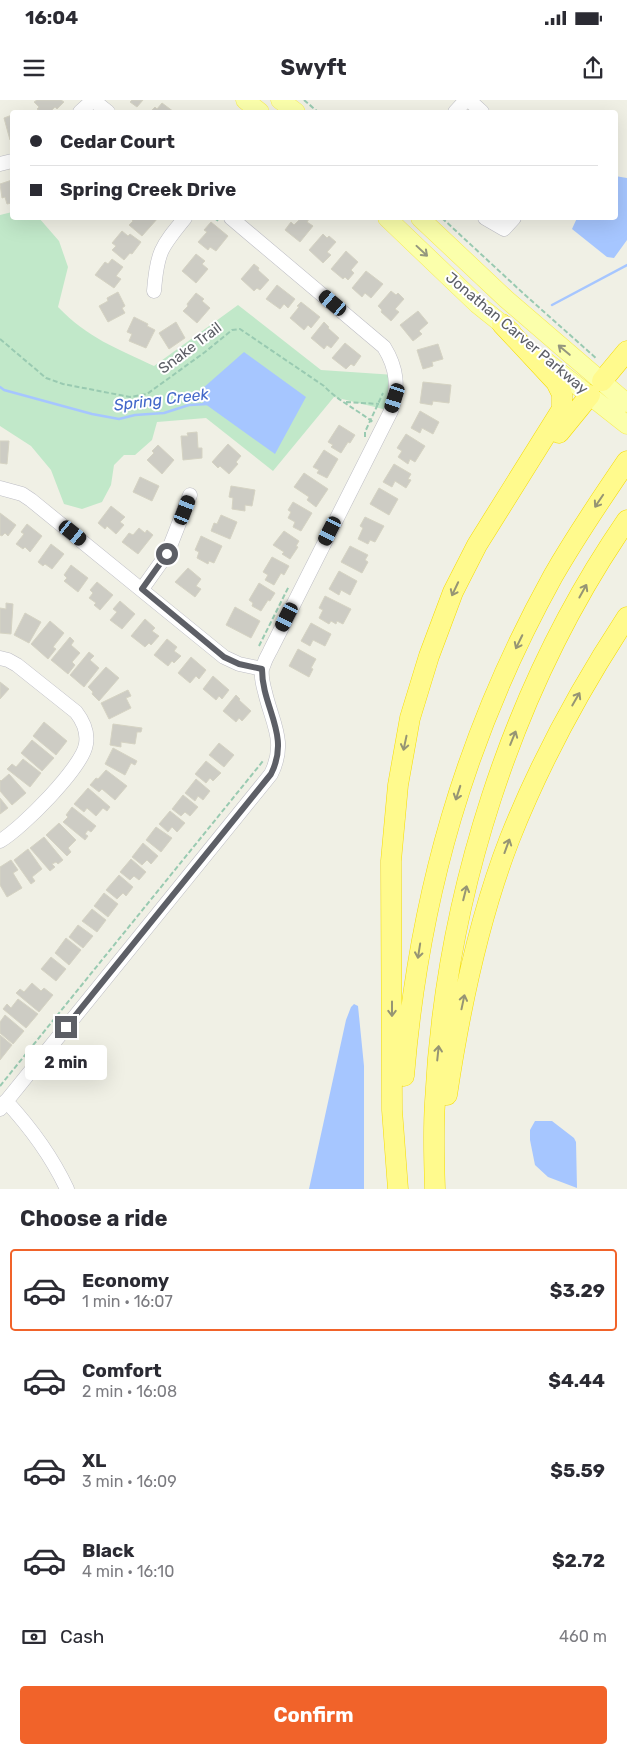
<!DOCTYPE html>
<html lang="en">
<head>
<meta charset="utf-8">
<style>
  body { margin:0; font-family:Rubik,sans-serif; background:#f2f2f3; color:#2b2b33; height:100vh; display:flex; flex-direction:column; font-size:19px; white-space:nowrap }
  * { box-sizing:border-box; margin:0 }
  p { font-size:16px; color:#7c7c81 }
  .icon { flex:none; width:28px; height:28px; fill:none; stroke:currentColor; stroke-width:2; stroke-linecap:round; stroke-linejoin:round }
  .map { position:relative; height:1089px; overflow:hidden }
  .sheet { display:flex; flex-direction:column; background:#fff; flex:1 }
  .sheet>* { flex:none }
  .top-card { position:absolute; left:10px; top:10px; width:608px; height:110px; border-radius:5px; box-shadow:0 5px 20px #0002; display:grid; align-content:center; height:110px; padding:0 20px; background:#fff }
  .end { position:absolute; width:22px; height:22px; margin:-11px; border:6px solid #5d5f66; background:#fff; box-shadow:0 0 0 2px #fff }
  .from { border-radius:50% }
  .bubble { position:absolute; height:35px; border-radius:5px; background:#fff; box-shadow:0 5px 20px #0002; font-size:16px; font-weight:700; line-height:35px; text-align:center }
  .car { position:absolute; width:15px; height:30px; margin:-15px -8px; border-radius:6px; box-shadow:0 0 4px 1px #0007; background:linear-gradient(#222 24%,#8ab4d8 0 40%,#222 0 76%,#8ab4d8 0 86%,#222 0) }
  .top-card b { display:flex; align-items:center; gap:18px; height:48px; font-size:19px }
  .top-card b+b { border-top:1px solid #e1e1e2 }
  .top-card i { width:12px; height:12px; background:#2b2b33 }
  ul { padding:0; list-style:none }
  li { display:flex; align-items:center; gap:15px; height:82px; margin:0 10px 8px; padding:0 10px; border:2px solid transparent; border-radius:5px }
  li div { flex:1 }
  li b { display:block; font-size:19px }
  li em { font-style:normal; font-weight:700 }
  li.current { border-color:#f1632a }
  li>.icon { width:45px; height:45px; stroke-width:1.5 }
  h2 { padding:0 20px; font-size:22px; line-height:60px }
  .pay { display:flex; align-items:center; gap:12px; height:55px; padding:0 20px; font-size:19px }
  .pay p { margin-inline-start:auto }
  .action { display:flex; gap:10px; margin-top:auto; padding:10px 20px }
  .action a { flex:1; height:58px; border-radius:5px; background:#f1632a; color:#fff; font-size:20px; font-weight:700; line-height:58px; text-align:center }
  .status { display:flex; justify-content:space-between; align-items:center; height:35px; padding:0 25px; background:#fff; direction:ltr }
  .status svg { height:14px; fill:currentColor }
  header { display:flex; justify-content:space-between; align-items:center; height:65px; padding:0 20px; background:#fff; font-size:22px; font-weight:700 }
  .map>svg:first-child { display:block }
  .green { fill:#c1e8c9 }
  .water { fill:#a6c6ff }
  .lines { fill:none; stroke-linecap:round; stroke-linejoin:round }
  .stream { stroke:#a6c6ff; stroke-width:2.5 }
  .building { fill:#cdccc4; stroke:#d5d3c3 }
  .minor-casing { stroke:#bdbdc4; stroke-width:15 }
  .major-casing { stroke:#f8ed56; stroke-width:19 }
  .highway-casing { stroke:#f5dc00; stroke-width:21 }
  .path { stroke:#99cab1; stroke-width:2; stroke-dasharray:5 2.5; stroke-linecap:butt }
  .minor { stroke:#fff; stroke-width:14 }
  .major { stroke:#fbffab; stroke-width:18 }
  .highway { stroke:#fffa8d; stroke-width:20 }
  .oneway { stroke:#94977e }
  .oneway2 { stroke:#969574 }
  .route { stroke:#5d5f66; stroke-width:6 }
  .labels { text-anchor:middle; stroke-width:4; stroke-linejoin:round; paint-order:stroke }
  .street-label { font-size:15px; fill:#5d5f66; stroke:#fff }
  .water-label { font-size:16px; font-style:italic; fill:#4267c9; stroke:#fff }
</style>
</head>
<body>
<div class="status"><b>16:04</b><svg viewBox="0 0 49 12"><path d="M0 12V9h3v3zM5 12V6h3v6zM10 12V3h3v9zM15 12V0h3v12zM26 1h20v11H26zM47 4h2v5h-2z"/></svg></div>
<header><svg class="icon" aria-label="menu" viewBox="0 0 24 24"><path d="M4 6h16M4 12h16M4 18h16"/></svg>Swyft<svg class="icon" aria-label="share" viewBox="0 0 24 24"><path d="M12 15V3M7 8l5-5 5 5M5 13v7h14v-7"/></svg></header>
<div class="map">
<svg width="627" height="1089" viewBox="0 0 627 1089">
  <rect width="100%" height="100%" fill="#f0f0e5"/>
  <path class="green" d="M12,112V118H39L59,141L68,167L58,207C88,238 116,248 154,266L238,205L321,270L395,275L391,311L334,297L273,371L206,318L157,322L152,340L135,355H124L114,365L111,385L102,402L82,409L64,404L51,370L31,346L0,326V115Z"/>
  <path class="water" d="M615,76L627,78V140L614,158L607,157L572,129L577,118H615Z
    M244,252L306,297L275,354L194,296Z
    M354,904L358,906L364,966V1089H309L346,920L351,907Z
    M535,1021H552L574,1038L576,1042L577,1088L548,1077L535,1065L530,1040V1030Z"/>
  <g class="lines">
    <path class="stream" d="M552,205L627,165
      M0,287L4,290L92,314L119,319L135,315L164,313L189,305L208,304"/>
  </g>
  <path class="building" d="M37,0H61L64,2L57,9L55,7L50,12H41L37,9L39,7L34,2Z
    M132,0H143L137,7L130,2Z
    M162,3L174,12H150L155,7L157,9Z
    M12,15V39L10,40L4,18Z
    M12,80V103L7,104L5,97L2,98L0,84Z
    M130,118H158L142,136L129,125L133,121Z
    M301,118H307L309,119L307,122L313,126L300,142L285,130L291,122L294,125Z
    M211,122L228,136L216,151L210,147L208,150L198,142L207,132L204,130Z
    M122,131L128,136L130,134L141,142L132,154L130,153L124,160L112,150L116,146L112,143Z
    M323,134L327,138L329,136L336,142L327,152L331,155L323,163L309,150Z
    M346,151L358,162L351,170L354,173L348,180L345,177L343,179L331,169Z
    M196,154L205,161L202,164L208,169L196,183L182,171Z
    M112,159L123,167L116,176L121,179L114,188L95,175L105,162L108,164Z
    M254,164L259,168L258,170L269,180L260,190L257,188L254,191L241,179Z
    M366,171L383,184L371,198L365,193L362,197L352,188Z
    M277,185L295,199L288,208L284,204L280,209L266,199Z
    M391,191L396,195L398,193L404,199L395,209L399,212L391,221L381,212L382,210L378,206Z
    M118,192L125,206L122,208L125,213L108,222L99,206L108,201L107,198Z
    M196,193L204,199L202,201L210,208L197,223L183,211L188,206L187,204Z
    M301,202L320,217L311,228L308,225L304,230L290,218L299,207L297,206Z
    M418,211L428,223L419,231L422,234L413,241L400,225Z
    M134,217L148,224L147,226L155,230L146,248L129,241L132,234L127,232Z
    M176,222L185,238L169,249L159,233Z
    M324,222L329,227L328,228L339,238L331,248L327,245L324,249L311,238Z
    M345,243L361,256L354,266L351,264L346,269L332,258Z
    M438,244L443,259L432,262L433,266L423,269L417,250Z
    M423,282L451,285L449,303L433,301L432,305L420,303Z
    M420,311L439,322L433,334L422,328L420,333L411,328Z
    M339,325L355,335L350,343L348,342L341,353L331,347L333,345L328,342Z
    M197,332L198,348H202V358L183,360L181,336H188L187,333Z
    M406,334L425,346L415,362L410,359L408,364L398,357L402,351L397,348Z
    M0,341H9L7,364L0,363Z
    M228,344L241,356L236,362L238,364L229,374L220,366L218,368L212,362Z
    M158,345L174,360L162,374L147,360L154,353L152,351Z
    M324,350L338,359L327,378L317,373L319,370L313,367Z
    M394,364L411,374L408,379L411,380L406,388L395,381L392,387L383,382Z
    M304,373L328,389L316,407L307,400L309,397L294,387Z
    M140,377L159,386L152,401L133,392Z
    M231,386L255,390L252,406L245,405V411L232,409L233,398L229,397Z
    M379,388L398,399L389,415L370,404Z
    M293,402L312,413L301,431L293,427L295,422L288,418L291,412L288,410Z
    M111,406L125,417L120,422L124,425L116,434L107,426L105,429L98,423Z
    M0,413L16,425L8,436L5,433L2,436L0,435Z
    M221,415L237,422L230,439L211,431L214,423L217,424Z
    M365,417L384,426L375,442L370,440L368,444L358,439L363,428L360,426Z
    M27,424L42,436L30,452L25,447L23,449L16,444L24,434L21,432Z
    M139,428L145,433L147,430L153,435L138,454L122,442L129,433L133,435Z
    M284,431L299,441L296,446L298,447L290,459L282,454L284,452L273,445Z
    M201,436L222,446L214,463L209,461L208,464L197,458L199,452L195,450Z
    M51,444L64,454L52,469L45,464L43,466L38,462Z
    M350,446L368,455L365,460L368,462L362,473L341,462Z
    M272,457L289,466L284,475L281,473L274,485L265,480L268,475L263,472Z
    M71,465L88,478L78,492L64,481L67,478L64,475Z
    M188,468L201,479L196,486L201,489L195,497L175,482Z
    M339,471L357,481L350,495L341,490L339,495L329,489Z
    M97,482L113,495L100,510L94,505L96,503L89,498L93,493L90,490Z
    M259,483L275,493L270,501L268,500L261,511L252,506L253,503L249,500Z
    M325,496L351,509L343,524L337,521L336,524L331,521L329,524L319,518L323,510L319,508Z
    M120,501L135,514L122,529L110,520L117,512L113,509Z
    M6,503L13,504L11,534L0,533V508L6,509Z
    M235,507L260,521L251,538L226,525Z
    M25,513L41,522L29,543L14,535Z
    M145,519L155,528L152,531L159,536L151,545L149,543L145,547L131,536Z
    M50,521L64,533L53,547L56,549L48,559L31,544Z
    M311,523L331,534L325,546L313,540L310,546L301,541Z
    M70,537L74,541L71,545L80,553L72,562L75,565L68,574L51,560Z
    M167,539L177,547L174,551L181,556L174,563L172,561L168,566L154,555Z
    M298,549L316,559L311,568L313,569L309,577L289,566Z
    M89,552L94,556L90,560L99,568L84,587L70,575Z
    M191,557L206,570L199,579L196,576L190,583L178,573Z
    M106,567L119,578L99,601L92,594L93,592L88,587Z
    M213,576L229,590L222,599L219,596L216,600L203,589Z
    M0,582L9,589L0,599Z
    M128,590L131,596L126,598L131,608L109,619L101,603Z
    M236,595L240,599L239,600L251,611L242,621L239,618L236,622L223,611Z
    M44,622L67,641L56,655L33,636Z
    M113,624L142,628L141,632H137L135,644L121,642V647L110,645Z
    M32,640L54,658L42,671L21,653Z
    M219,643L234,655L224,667L209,655Z
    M113,648L137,661L135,665L131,663L125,675L105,664Z
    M23,659L41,673L30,687L7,669L12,664L16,667Z
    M206,661L221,673L213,681L210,678L206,683L195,674Z
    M106,670L127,686L115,700L102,689L99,692L90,685L96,678L98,679Z
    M9,674L26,693L12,705L0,691V680L1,681Z
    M196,679L210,691L203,700L198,696L195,701L185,693Z
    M88,688L110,707L107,711L103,708L96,716L87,708L84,712L74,704Z
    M183,695L198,707L190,716L185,712L181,716L172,709Z
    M0,698L8,708L0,714Z
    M72,707L96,726L91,732L88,730L85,734L88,736L85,740L63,722L68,717L66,715Z
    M170,711L185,723L177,732L172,727L168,732L159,724Z
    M59,723L76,740L68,748L71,752L67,756L46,735Z
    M156,727L172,738L161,752L146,740Z
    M44,737L63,760L58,764L56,762L52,764L55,767L50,771L30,748Z
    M143,743L158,756L151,764L147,760L142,765L132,757Z
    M28,749L42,769L32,777L35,781L31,784L14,760Z
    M131,759L146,772L139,780L134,776L130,780L120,772Z
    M11,760L18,770L13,773L22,788L7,797L0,785V767Z
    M119,775L133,787L126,796L123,793L117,799L106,790Z
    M104,793L118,804L108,817L94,806Z
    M92,809L106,820L97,832L82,821Z
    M78,825L93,836L83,848L69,837Z
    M66,838L81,850L69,865L55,853Z
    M51,857L66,869L56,881L41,869Z
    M32,883L41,891L44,888L53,895L39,912L16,893L20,889L24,892Z
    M18,899L38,914L26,928L3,909L7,904L11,908Z
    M5,915L24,931L13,944L0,933V922Z
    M0,935L12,945L0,960Z"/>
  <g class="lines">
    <g class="minor-casing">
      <path id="minor" d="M93,0L108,12
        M469,0L482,12
        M80,12L93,0
        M455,12L466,0
        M0,64L12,61
        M485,118L504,129L514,118
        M154,191C157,152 161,147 185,118
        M0,388L22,394L31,400L224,557L239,564L262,569
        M142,489L167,454L190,395
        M0,558L8,560L17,565L76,612C83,621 88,632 86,644C83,667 21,729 0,741
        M6,1001C30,1027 52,1057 67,1089
        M0,1009L271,674C287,642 272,623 265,592C263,585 261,576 262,569C264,563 267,556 270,551L391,311C399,287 397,268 384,247L231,118"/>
    </g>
    <g class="major-casing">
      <path id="major" d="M245,0L260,12
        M280,0L296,12
        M387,118L477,204L512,232
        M420,118L506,199L627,303
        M543,259L627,325"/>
    </g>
    <g class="highway-casing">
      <path id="highway" d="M602,281L627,251
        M559,333L590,295
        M404,976C419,796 465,635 553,476C576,436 601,399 627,361
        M447,995C460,908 478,820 510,738C541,660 581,587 627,517
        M398,1089L392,1010L391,761L398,685L410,618L429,556L453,492L477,445L562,309V294L556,282L502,224
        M435,1089C434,1060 433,1031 435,1002C445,799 511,588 627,420"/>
    </g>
    <path class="path" d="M304,0L318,12
      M214,118L220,122
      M442,118L524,194L597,259
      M0,239L46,278L63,284L130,297L147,294L205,252L232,230L240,229L324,286C338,301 358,310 374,323
      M346,302L379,304
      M365,337V332L383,293
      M259,546L289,486
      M0,986L263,661"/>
    <use href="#minor" class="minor"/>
    <use href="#major" class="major"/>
    <use href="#highway" class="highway"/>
  </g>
  <defs><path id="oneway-shaft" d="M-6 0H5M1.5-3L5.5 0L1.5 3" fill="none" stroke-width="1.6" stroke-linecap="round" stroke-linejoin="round" transform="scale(1.25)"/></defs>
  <g class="oneway">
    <use href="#oneway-shaft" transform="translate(422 151) rotate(43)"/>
    <use href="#oneway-shaft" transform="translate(564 250) rotate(-140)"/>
  </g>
  <g class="oneway2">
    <use href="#oneway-shaft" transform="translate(599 401) rotate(124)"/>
    <use href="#oneway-shaft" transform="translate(455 489) rotate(115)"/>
    <use href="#oneway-shaft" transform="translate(583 491) rotate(-61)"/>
    <use href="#oneway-shaft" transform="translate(519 542) rotate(116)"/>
    <use href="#oneway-shaft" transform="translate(576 599) rotate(-60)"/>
    <use href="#oneway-shaft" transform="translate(513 638) rotate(-68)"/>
    <use href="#oneway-shaft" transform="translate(405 643) rotate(102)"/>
    <use href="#oneway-shaft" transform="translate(458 693) rotate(108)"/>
    <use href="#oneway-shaft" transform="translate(507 746) rotate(-70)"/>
    <use href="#oneway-shaft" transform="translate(465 793) rotate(-76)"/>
    <use href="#oneway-shaft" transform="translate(419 851) rotate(99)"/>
    <use href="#oneway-shaft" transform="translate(463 902) rotate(-78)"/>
    <use href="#oneway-shaft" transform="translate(392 909) rotate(90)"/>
    <use href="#oneway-shaft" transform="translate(438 953) rotate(-84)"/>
  </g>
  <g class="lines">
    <path class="route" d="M66,927L271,674C291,635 262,608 262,569L239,564L224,557L142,489L167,454"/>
  </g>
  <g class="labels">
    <g class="street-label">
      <text transform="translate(517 233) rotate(40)" y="5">Jonathan Carver Parkway</text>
      <text transform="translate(190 248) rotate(-37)" y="5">Snake Trail</text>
    </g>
    <g class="water-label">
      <text transform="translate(161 299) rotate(-7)" y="6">Spring Creek</text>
    </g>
  </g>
</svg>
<i class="end from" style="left:167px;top:454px"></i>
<i class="end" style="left:66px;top:927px"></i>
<div class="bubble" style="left:25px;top:945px;width:82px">2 min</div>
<i class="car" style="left:333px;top:203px;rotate:310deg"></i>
<i class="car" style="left:395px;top:298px;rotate:198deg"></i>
<i class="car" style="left:185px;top:410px;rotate:21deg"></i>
<i class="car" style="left:330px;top:431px;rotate:207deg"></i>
<i class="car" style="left:73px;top:433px;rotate:129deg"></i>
<i class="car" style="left:287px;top:517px;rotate:207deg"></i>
<div class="top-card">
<b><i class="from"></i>Cedar Court</b>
<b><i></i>Spring Creek Drive</b>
</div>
</div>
<section class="sheet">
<h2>Choose a ride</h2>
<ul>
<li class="current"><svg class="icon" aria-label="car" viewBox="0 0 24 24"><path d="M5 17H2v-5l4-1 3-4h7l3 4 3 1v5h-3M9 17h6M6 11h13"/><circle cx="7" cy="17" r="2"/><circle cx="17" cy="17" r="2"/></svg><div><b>Economy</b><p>1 min · 16:07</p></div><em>$3.29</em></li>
<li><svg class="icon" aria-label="car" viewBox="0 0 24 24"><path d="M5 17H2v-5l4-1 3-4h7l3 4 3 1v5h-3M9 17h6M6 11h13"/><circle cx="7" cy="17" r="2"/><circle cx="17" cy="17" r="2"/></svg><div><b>Comfort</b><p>2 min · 16:08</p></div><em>$4.44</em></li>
<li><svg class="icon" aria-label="car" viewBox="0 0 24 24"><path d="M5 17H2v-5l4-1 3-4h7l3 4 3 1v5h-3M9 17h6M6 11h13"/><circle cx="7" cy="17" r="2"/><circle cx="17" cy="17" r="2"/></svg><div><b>XL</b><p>3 min · 16:09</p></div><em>$5.59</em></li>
<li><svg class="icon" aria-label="car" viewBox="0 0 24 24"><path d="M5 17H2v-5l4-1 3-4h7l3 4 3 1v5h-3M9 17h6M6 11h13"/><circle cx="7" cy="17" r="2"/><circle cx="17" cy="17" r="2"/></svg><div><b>Black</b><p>4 min · 16:10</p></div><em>$2.72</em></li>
</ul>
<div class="pay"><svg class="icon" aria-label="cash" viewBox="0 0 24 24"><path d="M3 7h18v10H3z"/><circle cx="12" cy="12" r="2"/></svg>Cash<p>460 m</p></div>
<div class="action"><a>Confirm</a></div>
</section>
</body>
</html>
